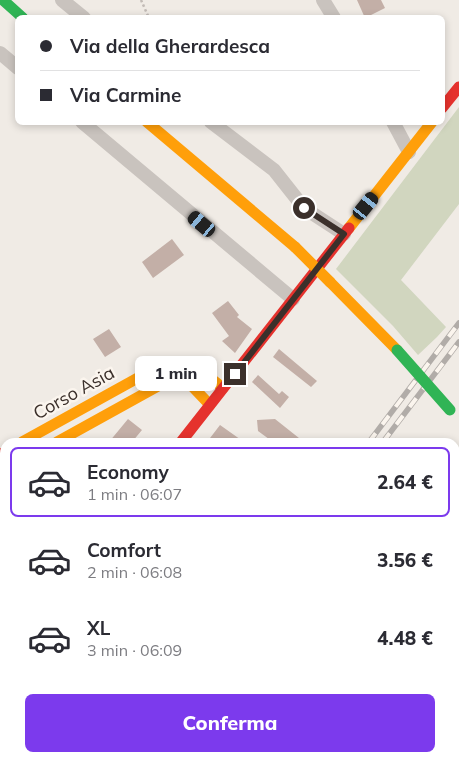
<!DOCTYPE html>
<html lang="it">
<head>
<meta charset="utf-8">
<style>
  body { margin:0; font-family:Mulish,sans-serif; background:#f2f2f3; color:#2b2b33; height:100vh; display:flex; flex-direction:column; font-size:19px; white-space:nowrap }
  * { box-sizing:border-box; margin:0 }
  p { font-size:16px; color:#7c7c81 }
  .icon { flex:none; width:28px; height:28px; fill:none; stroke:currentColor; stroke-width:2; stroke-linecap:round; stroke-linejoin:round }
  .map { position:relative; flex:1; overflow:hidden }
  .drawer { position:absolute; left:0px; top:438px; width:460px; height:324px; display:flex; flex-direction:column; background:#fff; border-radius:15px 15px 0 0; box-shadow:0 2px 8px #0003 }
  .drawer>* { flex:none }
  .banner { position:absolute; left:15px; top:15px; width:430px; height:110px; border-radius:8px; box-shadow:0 2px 8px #0003; display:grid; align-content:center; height:110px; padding:0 25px; background:#fff }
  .end { position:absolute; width:22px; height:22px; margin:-11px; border:6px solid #3b302b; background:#fff; box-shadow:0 0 0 2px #fff }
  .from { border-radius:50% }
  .bubble { position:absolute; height:35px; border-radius:8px; background:#fff; box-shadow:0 2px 8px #0003; font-size:16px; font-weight:800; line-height:35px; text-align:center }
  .car { position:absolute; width:15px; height:30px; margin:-15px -8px; border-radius:6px; box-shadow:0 0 4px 1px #0007; background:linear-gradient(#222 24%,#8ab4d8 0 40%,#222 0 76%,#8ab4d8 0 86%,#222 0) }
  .banner b { display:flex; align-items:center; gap:18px; height:48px; font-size:19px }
  .banner b+b { border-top:1px solid #e1e1e2 }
  .banner i { width:12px; height:12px; background:#2b2b33 }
  ul { padding:9px 0 0; list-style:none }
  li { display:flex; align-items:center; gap:15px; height:70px; margin:0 10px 8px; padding:0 15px; border:2px solid transparent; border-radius:8px }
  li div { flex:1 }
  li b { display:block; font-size:19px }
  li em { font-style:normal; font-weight:800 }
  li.active { border-color:#7c3aed }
  li>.icon { width:45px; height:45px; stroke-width:1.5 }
  .cta { display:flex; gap:10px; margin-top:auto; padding:10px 25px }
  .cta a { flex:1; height:58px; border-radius:8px; background:#7c3aed; color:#fff; font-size:20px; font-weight:800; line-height:58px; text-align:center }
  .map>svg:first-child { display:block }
  .green { fill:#d1d6bf }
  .building { fill:#c3afa7 }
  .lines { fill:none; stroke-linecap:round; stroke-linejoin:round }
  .path { stroke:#c2bbb6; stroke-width:2.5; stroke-dasharray:2.5 2.5; stroke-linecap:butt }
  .street { stroke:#c9c3be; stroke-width:14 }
  .fast { stroke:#30b455; stroke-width:11 }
  .slow { stroke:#ff9f0a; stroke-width:11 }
  .jam { stroke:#e5322d; stroke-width:11 }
  .rail-casing { stroke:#b1aca8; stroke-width:5.5 }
  .rail { stroke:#fbf5ee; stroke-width:4; stroke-dasharray:11; stroke-linecap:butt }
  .fast-bridge { stroke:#30b455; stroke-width:11 }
  .slow-bridge { stroke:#ff9f0a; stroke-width:11 }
  .route { stroke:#3b302b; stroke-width:6 }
  .labels { text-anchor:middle; stroke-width:5; stroke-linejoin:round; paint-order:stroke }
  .street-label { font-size:18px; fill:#3b302b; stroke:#fbf5ee }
</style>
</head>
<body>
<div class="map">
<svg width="459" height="761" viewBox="0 0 459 761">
  <rect width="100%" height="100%" fill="#f0ebe5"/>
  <path class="green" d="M459,107V204L401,280L446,327L437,337L418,355L393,326L336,269Z"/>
  <path class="building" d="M357,0H381L385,8L365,18Z
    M172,239L184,255L153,278L142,262Z
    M228,301L239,315L237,317L252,329L235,353L222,341L229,336L212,313Z
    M109,329L121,347L105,357L93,339Z
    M279,349L317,381L311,387L273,357Z
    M258,375L279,394L282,391L289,397L280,408L252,382Z
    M128,419L142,430L132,442H109Z
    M275,419L304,442H273L258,431L257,420Z
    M220,425L244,442H207Z"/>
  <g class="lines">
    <path class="path" d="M141,0L149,18
      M455,506L459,511
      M170,761L171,756"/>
    <path class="street" d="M62,0L84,18
      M323,0L334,18
      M0,53L18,68
      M82,122L293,299
      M211,122L274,170L304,208L344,234
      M393,122L409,152"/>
    <path class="fast" d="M3,0L23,18
      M0,474L5,471"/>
    <path class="slow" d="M147,122L295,247
      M349,228L432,122
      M330,282L397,350
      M22,442L163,364H186L208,376L223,388
      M57,442L169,380L191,385L210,405"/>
    <path class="jam" d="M442,108L459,87
      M181,442L349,228
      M0,455L5,452
      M0,680L5,673"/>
    <g class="rail-casing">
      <path id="rail" d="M369,442L459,323
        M383,442L459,342
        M128,761L132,756
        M141,761L145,756"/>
    </g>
    <use href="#rail" class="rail"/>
    <path class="fast-bridge" d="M397,350L450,410"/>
    <path class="slow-bridge" d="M295,247L330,282"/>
  </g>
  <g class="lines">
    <path class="route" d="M235,374L344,234L304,208"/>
  </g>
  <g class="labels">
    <g class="street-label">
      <text transform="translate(74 393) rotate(-29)" y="6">Corso Asia</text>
    </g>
  </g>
</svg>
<i class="end from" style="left:304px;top:208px"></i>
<i class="end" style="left:235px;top:374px"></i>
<div class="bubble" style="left:135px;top:356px;width:82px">1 min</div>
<i class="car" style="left:366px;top:206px;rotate:39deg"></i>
<i class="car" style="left:202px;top:224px;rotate:310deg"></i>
<div class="banner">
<b><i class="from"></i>Via della Gherardesca</b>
<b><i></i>Via Carmine</b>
</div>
<section class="drawer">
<ul>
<li class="active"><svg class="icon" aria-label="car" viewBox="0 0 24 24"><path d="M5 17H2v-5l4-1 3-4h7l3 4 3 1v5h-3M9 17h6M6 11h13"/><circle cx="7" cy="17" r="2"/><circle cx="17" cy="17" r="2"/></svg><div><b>Economy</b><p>1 min · 06:07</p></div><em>2.64 €</em></li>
<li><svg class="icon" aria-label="car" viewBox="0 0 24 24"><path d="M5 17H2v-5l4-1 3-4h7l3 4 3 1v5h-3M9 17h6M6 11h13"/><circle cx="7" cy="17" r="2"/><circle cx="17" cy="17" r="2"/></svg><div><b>Comfort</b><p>2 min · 06:08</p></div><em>3.56 €</em></li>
<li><svg class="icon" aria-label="car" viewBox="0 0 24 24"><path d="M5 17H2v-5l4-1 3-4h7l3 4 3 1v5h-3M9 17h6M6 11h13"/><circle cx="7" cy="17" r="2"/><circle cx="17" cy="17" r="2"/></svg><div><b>XL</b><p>3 min · 06:09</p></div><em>4.48 €</em></li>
</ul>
<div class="cta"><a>Conferma</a></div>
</section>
</div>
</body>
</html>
